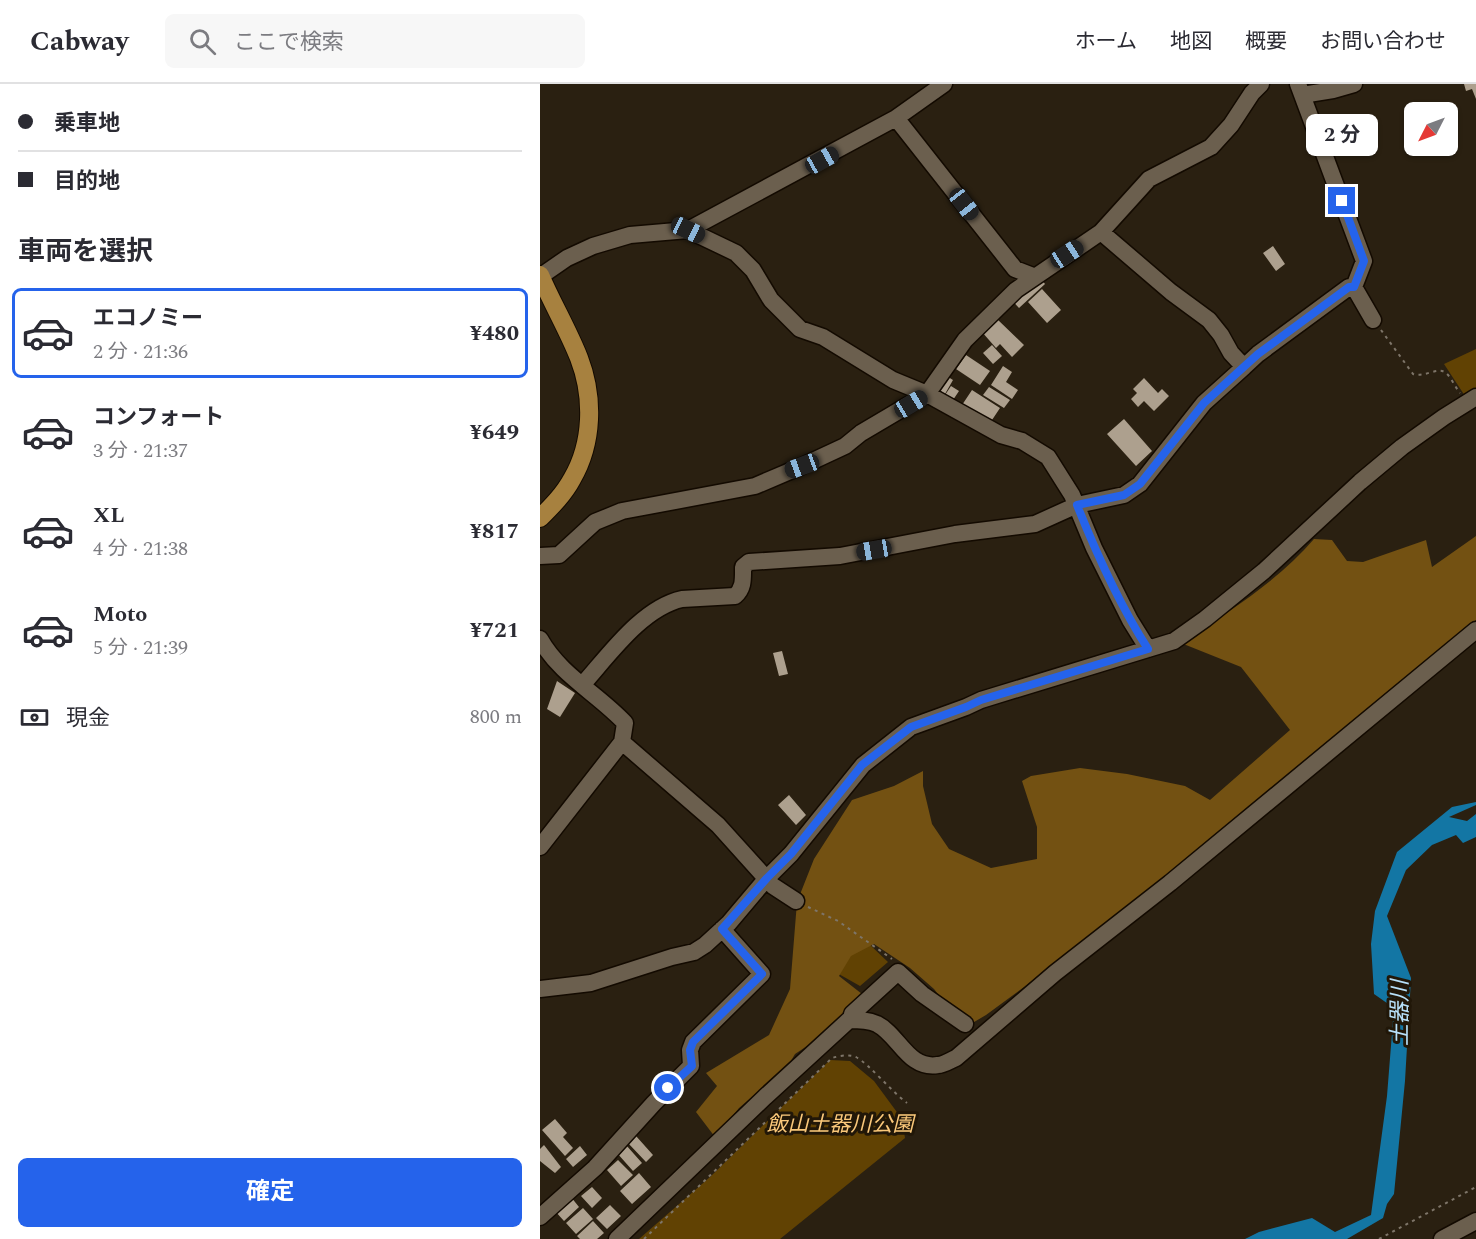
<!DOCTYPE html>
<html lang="ja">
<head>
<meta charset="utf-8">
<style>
  body { margin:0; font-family:Spectral,"Noto Sans JP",serif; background:#f7f7f7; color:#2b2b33; height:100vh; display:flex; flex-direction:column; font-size:22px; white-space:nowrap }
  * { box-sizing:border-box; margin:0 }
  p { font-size:20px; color:#7c7c81 }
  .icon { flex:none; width:33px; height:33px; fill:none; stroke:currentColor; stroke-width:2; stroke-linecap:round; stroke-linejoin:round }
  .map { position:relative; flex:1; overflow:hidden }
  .sheet { display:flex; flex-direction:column; background:#fff; width:540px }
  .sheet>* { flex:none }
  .top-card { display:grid; align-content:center; height:132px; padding:0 18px; background:#fff }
  .needle { width:39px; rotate:228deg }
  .buttons { position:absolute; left:864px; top:18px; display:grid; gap:12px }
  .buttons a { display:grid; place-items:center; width:54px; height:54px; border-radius:9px; background:#fff; box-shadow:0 2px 4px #0004; font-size:30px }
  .end { position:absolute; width:27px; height:27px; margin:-14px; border:8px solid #2563eb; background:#fff; box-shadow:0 0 0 3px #fff }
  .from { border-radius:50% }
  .bubble { position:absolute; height:42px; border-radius:9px; background:#fff; box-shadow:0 2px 4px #0004; font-size:20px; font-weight:700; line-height:42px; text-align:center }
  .car { position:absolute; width:18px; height:36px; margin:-18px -9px; border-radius:8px; box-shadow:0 0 4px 2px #0007; background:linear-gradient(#222 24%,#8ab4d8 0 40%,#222 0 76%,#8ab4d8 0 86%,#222 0) }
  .top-card b { display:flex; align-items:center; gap:21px; height:57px; font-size:22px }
  .top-card b+b { border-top:2px solid #e1e1e2 }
  .top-card i { width:15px; height:15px; background:#2b2b33 }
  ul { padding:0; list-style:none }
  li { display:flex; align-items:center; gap:18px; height:90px; margin:0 12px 9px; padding:0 6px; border:3px solid transparent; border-radius:9px }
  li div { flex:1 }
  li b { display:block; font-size:22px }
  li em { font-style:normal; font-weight:700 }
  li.on { border-color:#2563eb }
  li>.icon { width:54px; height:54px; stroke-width:1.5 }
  h2 { padding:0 18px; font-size:27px; line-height:72px }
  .pay { display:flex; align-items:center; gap:15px; height:66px; padding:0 18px; font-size:22px }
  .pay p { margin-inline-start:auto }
  .action { display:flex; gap:12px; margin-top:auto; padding:12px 18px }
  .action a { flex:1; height:69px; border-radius:9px; background:#2563eb; color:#fff; font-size:24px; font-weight:700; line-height:69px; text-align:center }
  header { display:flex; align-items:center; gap:36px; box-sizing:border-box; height:84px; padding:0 30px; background:#fff; border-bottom:2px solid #e1e1e2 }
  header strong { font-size:28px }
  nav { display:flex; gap:33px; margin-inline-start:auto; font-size:21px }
  .search { width:420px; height:54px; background:#f7f7f7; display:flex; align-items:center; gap:15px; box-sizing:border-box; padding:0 21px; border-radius:9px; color:#7c7c81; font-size:22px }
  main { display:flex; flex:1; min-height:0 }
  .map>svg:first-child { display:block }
  .green { fill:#614203 }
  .forest { fill:#735112 }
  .water { fill:#1376a4 }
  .building { fill:#ada08e }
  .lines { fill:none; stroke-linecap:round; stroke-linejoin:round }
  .minor-casing { stroke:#130a00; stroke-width:19 }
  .major-casing { stroke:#130a00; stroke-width:20 }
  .path { stroke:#7e7569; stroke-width:2; stroke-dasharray:3 4.5; stroke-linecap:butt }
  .minor { stroke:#6b5f4e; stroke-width:16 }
  .major { stroke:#a7813f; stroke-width:18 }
  .route { stroke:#2563eb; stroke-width:8 }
  .labels { text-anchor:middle; stroke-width:6; stroke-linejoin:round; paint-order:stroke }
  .park-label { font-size:21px; font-style:italic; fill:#fac87a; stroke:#211708 }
  .water-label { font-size:22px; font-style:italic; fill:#b7e0f9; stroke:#211708 }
</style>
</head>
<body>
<header>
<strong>Cabway</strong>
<div class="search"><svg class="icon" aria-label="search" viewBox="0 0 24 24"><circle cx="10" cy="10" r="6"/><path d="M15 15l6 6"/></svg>ここで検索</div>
<nav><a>ホーム</a><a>地図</a><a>概要</a><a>お問い合わせ</a></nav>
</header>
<main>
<section class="sheet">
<div class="top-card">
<b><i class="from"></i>乗車地</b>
<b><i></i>目的地</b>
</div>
<h2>車両を選択</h2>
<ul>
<li class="on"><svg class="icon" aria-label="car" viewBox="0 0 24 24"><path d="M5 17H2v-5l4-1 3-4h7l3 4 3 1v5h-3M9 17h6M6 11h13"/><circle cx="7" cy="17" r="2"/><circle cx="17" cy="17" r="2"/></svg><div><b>エコノミー</b><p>2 分 · 21:36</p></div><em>¥480</em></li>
<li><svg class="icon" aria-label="car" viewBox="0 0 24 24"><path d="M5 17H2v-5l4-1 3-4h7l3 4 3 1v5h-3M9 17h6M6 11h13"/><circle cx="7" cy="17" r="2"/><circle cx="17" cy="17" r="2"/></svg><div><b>コンフォート</b><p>3 分 · 21:37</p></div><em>¥649</em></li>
<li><svg class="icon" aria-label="car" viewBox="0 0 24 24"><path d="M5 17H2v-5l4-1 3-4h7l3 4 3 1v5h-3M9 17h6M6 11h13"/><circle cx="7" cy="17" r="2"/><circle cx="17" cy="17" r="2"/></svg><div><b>XL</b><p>4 分 · 21:38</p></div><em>¥817</em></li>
<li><svg class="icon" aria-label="car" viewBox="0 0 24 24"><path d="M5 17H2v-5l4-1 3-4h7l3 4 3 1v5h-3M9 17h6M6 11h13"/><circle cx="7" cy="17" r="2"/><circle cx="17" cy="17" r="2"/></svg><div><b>Moto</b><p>5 分 · 21:39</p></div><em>¥721</em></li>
</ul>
<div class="pay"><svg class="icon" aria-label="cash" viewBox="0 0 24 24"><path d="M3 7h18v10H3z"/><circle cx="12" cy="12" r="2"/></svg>現金<p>800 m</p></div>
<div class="action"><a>確定</a></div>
</section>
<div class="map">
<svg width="936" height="1155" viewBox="0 0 936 1155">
  <rect width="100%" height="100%" fill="#2a2011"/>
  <path class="green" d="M936,265V310L927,315L904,280Z
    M328,859L348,878L320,902L297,889L307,868Z
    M290,976L310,977L334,997L362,1035L365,1054L240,1155H99L170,1093Z"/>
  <path class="forest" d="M936,452V536L729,712L484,903L446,931L424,944L394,905L370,884L334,860L311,872L299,892L322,910L307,932L293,945L255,970L248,982L199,1024L175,1053L156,1028L177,1002L166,989L229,951L250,905L257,818L274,775L312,716L354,702L383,687V702L392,740L409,765L451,784L497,775V743L482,697L491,692L540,684L587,690L645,702L670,716L750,646L701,583L641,559C688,528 737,498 774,455L792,456L807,477L823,478L886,456L892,483Z"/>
  <path class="water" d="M936,718V721L909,733L927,737L936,730V753L923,759L916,751L892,761L866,786L847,832L871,894L865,997L854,1110L847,1120L843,1134L807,1155H705L719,1148L772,1134L795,1148L831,1131L847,1012L854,924L834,910L831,860L835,827L857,768L912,723Z"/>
  <path class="building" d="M924,0H936V15L932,5L926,7Z
    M733,162L745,180L736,187L723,169Z
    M498,191L505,200L479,224L471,215Z
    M502,205L521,226L507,239L488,218Z
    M457,235L484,261L472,273L460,260L456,264L442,248Z
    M452,261L462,272L453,280L443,269Z
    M426,271L450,287L440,301L416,285Z
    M463,282L472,288L466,298L478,306L472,315L451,301Z
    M405,291L413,296L405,310L396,304Z
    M604,294L618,309L622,305L629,312L614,327L604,317L598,323L591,315L597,309L593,305Z
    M411,302L419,307L413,316L405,311Z
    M449,303L470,316L464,324L443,311Z
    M432,306L460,324L450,339L422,321Z
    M584,335L612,367L596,382L567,350Z
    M242,567L248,590L239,592L233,569Z
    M17,597L35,609L20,633L7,625Z
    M249,711L266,731L256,741L238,721Z
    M15,1035L27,1049L23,1053L33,1064L25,1072L2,1046Z
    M96,1052L113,1071L106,1078L88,1059Z
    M4,1061L21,1083L15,1089L0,1077V1065Z
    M86,1061L102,1079L93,1087L77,1069Z
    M40,1062L47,1071L33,1083L26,1075Z
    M78,1076L93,1091L81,1102L67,1086Z
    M99,1089L111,1103L92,1120L80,1107Z
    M52,1103L62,1114L52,1124L41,1112Z
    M31,1113L39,1123L24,1137L15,1127Z
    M70,1121L81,1132L67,1145L56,1134Z
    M43,1124L53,1135L36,1150L26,1139Z
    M53,1137L64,1149L57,1155H40L37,1152Z"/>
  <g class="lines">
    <g class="minor-casing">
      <path id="minor" d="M758,0L824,177L814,203L833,236
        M762,11L793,6L814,0
        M356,34L475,185L493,192
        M148,146L196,169L213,186L231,216L260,245L283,253L353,296L387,310L461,351L482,357L508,373L532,411L554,464L590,536L608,565
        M561,148L631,208L669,236L681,251L691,269L704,283L718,270L809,203H814
        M1,192L27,174L53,162L90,151L148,146L356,34L404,0
        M0,472L19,471L55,438L82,427L215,402L262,382L305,362L321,349L387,310L425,256L476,206L561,148L609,95L671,63L691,41L712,9L721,0
        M0,555C20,591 58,610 85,639L82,658L0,763
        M43,600C69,571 102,524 142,515L195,512C204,504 203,495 203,483L209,478L300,472L415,450L495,440L537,421L584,411L600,400L664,319L704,283
        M82,658L178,741L233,802L256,817
        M0,905L51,899L132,873L154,868L165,861L189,839L227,794L251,770L323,681L371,643L426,623L441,616L634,557L665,535L724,487L820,398L862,363L904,333L936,313
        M311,936L312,930L358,888L382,910L425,940
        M0,1133L55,1084L114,1019L151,982L150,966L153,958L222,890L182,845
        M77,1155L225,1013L309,936C319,936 328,936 337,940C359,951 368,986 398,981C404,981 411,976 416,974L515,889L630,799L936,546
        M902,1155L936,1137"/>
    </g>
    <g class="major-casing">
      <path id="major" d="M0,191C12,219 28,246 39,274C54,313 53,359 32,395C24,410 12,422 0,434"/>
    </g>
    <path class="path" d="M841,246L873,290C884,294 898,282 906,289C911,293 915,303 920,309
      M268,823L298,837L352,875
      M104,1155L292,974C299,972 308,970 316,973C330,981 351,1007 367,1019
      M839,1155L936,1103"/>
    <use href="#minor" class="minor"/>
    <use href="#major" class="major"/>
  </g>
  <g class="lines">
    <path class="route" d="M128,1004L152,982L150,966L153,958L222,890L182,845L227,794L251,770L322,681L371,643L426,623L441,616L608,565C579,520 557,471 537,421L584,411L600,400L664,319L718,270L809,203H814L824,177L802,117"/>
  </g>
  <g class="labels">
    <g class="park-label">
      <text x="300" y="1047">飯山土器川公園</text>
    </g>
    <g class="water-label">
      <text transform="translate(859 929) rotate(-90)" y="8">土器川</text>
    </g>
  </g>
</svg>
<div class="buttons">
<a><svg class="needle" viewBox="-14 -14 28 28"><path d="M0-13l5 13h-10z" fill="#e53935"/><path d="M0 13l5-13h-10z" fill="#7c7c81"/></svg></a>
</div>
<i class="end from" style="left:128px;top:1004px"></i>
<i class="end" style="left:802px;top:117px"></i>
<div class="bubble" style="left:766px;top:30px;width:72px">2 分</div>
<i class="car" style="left:282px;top:76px;rotate:61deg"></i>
<i class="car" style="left:424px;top:120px;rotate:142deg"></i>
<i class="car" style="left:148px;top:146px;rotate:115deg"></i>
<i class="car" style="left:527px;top:170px;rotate:57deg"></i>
<i class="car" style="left:371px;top:320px;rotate:59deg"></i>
<i class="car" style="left:262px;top:382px;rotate:250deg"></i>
<i class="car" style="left:334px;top:466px;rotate:260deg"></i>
</div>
</main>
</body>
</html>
